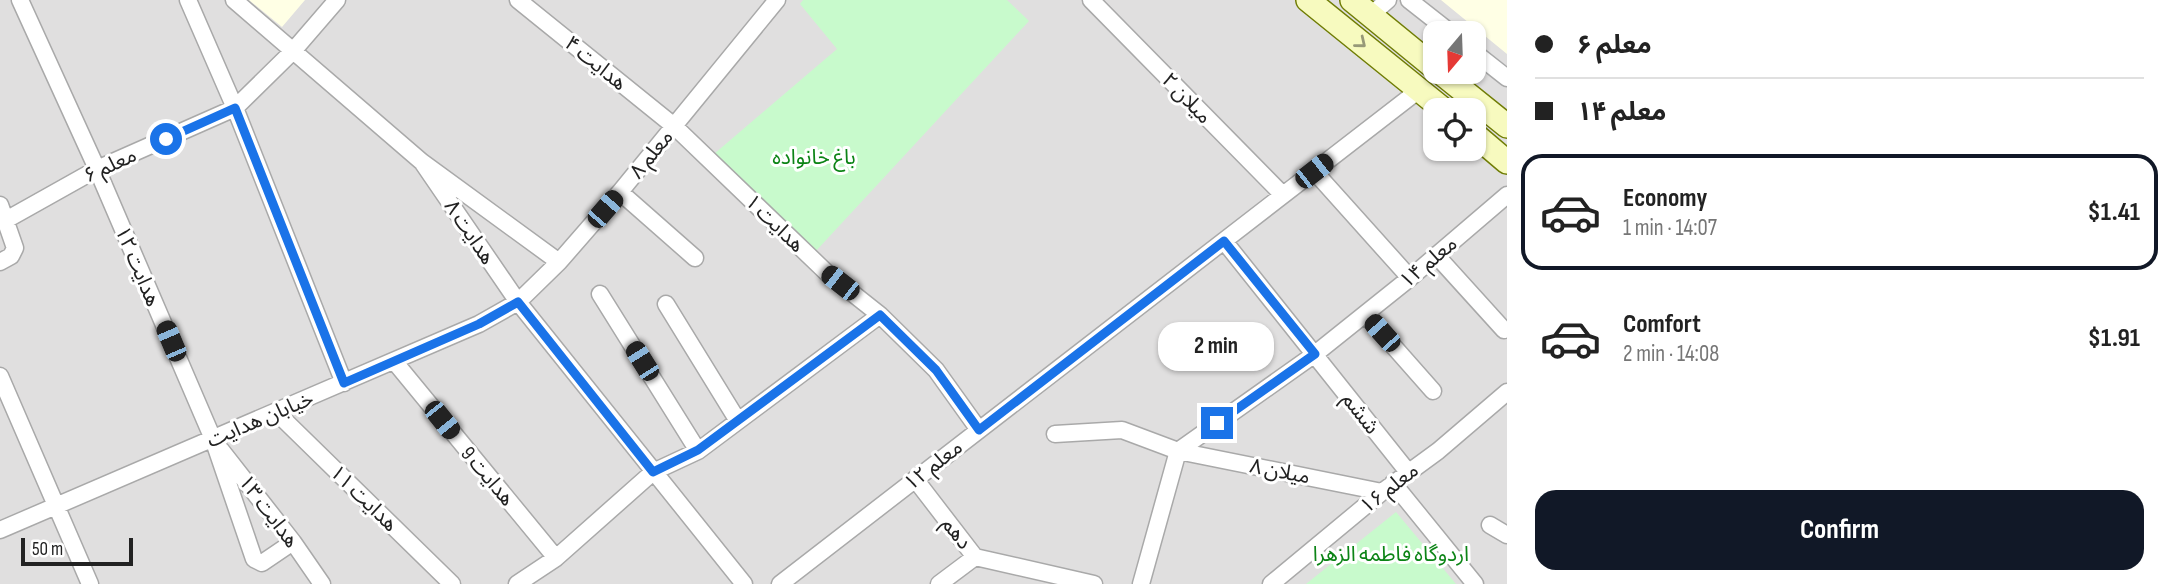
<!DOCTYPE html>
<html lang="en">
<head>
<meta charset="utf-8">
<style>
  body { margin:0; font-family:"Sofia Sans Condensed","Noto Sans Arabic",sans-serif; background:#f6f6f6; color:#222; height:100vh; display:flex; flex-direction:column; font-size:26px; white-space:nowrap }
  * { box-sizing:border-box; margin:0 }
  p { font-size:23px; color:#767676 }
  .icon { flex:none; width:38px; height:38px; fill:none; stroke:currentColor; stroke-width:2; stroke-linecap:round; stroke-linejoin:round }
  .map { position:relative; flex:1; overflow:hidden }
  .sheet { display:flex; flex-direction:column; background:#fff; width:665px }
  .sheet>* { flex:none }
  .banner { display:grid; align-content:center; height:154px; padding:0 28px; background:#fff }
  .needle { width:46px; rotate:199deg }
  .tools { position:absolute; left:1423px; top:21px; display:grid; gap:14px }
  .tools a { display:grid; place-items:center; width:63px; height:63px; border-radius:14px; background:#fff; box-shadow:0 2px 5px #0004; font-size:35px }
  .scale { position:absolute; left:21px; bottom:18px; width:112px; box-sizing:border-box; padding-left:7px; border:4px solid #222; border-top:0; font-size:19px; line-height:24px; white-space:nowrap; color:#222; -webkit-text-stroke:5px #fff; paint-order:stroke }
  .end { position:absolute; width:32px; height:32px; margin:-16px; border:9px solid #1a73e8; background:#fff; box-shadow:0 0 0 4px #fff }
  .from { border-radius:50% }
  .bubble { position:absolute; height:49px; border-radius:21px; background:#fff; box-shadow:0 2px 5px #0004; font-size:23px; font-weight:700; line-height:49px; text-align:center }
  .car { position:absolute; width:21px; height:42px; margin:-21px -10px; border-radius:9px; box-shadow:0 0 5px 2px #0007; background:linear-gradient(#222 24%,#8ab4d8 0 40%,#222 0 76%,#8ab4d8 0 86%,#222 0) }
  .banner b { display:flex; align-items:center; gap:24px; height:66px; font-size:26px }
  .banner b+b { border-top:2px solid #e0e0e0 }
  .banner i { width:18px; height:18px; background:#222 }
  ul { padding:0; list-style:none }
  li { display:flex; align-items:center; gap:21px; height:116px; margin:0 14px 10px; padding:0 14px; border:4px solid transparent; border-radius:21px }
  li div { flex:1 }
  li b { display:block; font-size:26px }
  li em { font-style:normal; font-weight:700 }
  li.current { border-color:#111827 }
  li>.icon { width:63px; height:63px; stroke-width:1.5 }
  .button { display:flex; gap:14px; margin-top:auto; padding:14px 28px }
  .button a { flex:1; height:80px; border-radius:21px; background:#111827; color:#fff; font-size:28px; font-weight:700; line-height:80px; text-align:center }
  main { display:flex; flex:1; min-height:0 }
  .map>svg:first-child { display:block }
  .residential { fill:#e0dfdf; fill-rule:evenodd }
  .education { fill:#ffffe5 }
  .park { fill:#c8facc }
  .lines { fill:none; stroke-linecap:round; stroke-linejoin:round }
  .minor-casing { stroke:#a9a9a9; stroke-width:19 }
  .secondary-casing { stroke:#707d05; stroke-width:26 }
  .minor { stroke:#fff; stroke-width:16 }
  .secondary { stroke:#f7fabf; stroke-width:23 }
  .oneway { stroke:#979978 }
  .route { stroke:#1a73e8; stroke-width:9 }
  .labels { text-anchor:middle; stroke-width:6; stroke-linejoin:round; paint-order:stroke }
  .street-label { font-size:21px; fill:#222; stroke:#fff }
  .park-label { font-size:21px; fill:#0c8416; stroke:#fff }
</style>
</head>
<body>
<main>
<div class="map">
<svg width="1507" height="584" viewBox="0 0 1507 584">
  <rect width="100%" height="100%" fill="#f2efe9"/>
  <path class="residential" d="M0,0H1507V584H0ZM1435,33H1474V72H1435ZM1435,110H1474V149H1435Z"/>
  <path class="education" d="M249,0H305L282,27Z
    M1441,0H1507V54Z"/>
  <path class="park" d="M803,0H1007L1029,21L815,252L714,154L837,49L800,4Z
    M1396,512L1456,584H1306Z"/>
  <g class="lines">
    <g class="minor-casing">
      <path id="minor" d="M20,0L97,169L213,439L254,559L262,563L293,542
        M188,0L235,108L344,383
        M234,0L422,162L559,262
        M518,0L674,126L827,273L880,315L936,370L979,430
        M1091,0L1283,195
        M1409,0L1451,33
        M1371,15L1388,0
        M1474,52L1507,78
        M422,162L518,302L744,584
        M1314,171L1410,278
        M620,192L695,258
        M0,205L15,248L11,256L0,262
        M6,220L97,169L235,108L293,51L337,0
        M1224,241L1408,472
        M1436,255L1504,330
        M600,294L698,451
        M666,304L738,421
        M1365,314L1433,391
        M394,361L556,558
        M0,376L90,584
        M276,412L452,584
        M1055,434L1122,430L1178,451L1382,492
        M221,450L293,542L322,584
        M1178,451L1315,354L1410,278L1507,195
        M915,479L975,557L1094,584
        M1393,483L1475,584
        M1490,525L1507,535
        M0,530L479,324L518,302L559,262L620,192L777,0
        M517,584L556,558L653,472L698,451L880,315
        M780,584L1419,90
        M939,584L975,557
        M1141,584L1178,451
        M1271,584L1382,492L1438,451L1507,392"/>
    </g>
    <g class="secondary-casing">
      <path id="secondary" d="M1308,0L1444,110
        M1352,0L1435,68
        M1440,72L1507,126
        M1474,134L1507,162"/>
    </g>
    <use href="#minor" class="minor"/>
    <use href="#secondary" class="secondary"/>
  </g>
  <defs><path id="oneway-chevron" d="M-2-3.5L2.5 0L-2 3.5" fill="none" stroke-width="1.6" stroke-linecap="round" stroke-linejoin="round" transform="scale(1.75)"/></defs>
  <use class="oneway" href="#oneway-chevron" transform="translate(1361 43) rotate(39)"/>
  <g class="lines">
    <path class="route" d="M166,139L235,108L344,383L479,324L518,302L653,472L698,450L880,315L936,370L979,430L1224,241L1315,354L1217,423"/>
  </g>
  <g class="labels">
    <g class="street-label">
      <text transform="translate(596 63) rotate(39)" y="7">هدایت ۴</text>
      <text transform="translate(1187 98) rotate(46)" y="7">میلان ۲</text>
      <text transform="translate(651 154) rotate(-51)" y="7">معلم ۸</text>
      <text transform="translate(110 165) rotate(-25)" y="7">معلم ۶</text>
      <text transform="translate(775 223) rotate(44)" y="7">هدایت ۱</text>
      <text transform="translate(470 232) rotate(56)" y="7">هدایت ۸</text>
      <text transform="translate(1428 262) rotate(-40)" y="7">معلم ۱۴</text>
      <text transform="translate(138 266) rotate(67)" y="7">هدایت ۱۲</text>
      <text transform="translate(1361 413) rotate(52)" y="7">ششم</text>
      <text transform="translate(260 419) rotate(-23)" y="7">خیابان هدایت</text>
      <text transform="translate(933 465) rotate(-38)" y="7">معلم ۱۲</text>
      <text transform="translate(1280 471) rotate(11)" y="7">میلان ۸</text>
      <text transform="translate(488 476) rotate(50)" y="7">هدایت 9</text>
      <text transform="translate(1389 488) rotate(-38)" y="7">معلم ۱۶</text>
      <text transform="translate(364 498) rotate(44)" y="7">هدایت ۱۱</text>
      <text transform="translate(269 511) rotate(53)" y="7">هدایت ۱۳</text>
      <text transform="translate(957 533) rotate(52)" y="7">دهم</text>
    </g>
    <g class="park-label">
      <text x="814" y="164">باغ خانواده</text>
      <text x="1391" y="561">اردوگاه فاطمه الزهرا</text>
    </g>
  </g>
</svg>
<div class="tools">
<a><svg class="needle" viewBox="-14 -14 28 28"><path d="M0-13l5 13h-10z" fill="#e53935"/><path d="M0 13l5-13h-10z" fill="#767676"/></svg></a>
<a><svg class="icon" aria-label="locate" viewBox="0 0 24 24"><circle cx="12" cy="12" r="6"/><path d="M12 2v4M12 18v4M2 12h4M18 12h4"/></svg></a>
</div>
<div class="scale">50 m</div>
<i class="end from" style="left:166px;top:139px"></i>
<i class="end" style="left:1217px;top:423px"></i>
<div class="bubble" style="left:1158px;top:322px;width:116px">2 min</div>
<i class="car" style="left:1314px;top:171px;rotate:52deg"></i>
<i class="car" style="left:605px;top:209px;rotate:41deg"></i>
<i class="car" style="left:840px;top:283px;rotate:308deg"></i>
<i class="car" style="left:1382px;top:333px;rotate:318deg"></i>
<i class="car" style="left:171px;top:341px;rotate:337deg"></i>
<i class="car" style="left:642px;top:361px;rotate:328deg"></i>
<i class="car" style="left:442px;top:420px;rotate:141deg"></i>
</div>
<section class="sheet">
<div class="banner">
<b><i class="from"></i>معلم ۶</b>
<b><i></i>معلم ۱۴</b>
</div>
<ul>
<li class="current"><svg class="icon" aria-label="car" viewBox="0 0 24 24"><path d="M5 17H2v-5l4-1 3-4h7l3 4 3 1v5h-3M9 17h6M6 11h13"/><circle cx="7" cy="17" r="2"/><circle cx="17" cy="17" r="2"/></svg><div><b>Economy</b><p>1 min · 14:07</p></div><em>$1.41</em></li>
<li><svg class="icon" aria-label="car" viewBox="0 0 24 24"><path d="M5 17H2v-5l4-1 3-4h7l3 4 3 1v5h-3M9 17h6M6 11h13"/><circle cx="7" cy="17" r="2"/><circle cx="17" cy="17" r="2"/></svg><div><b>Comfort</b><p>2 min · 14:08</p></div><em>$1.91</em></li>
</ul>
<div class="button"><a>Confirm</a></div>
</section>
</main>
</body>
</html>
